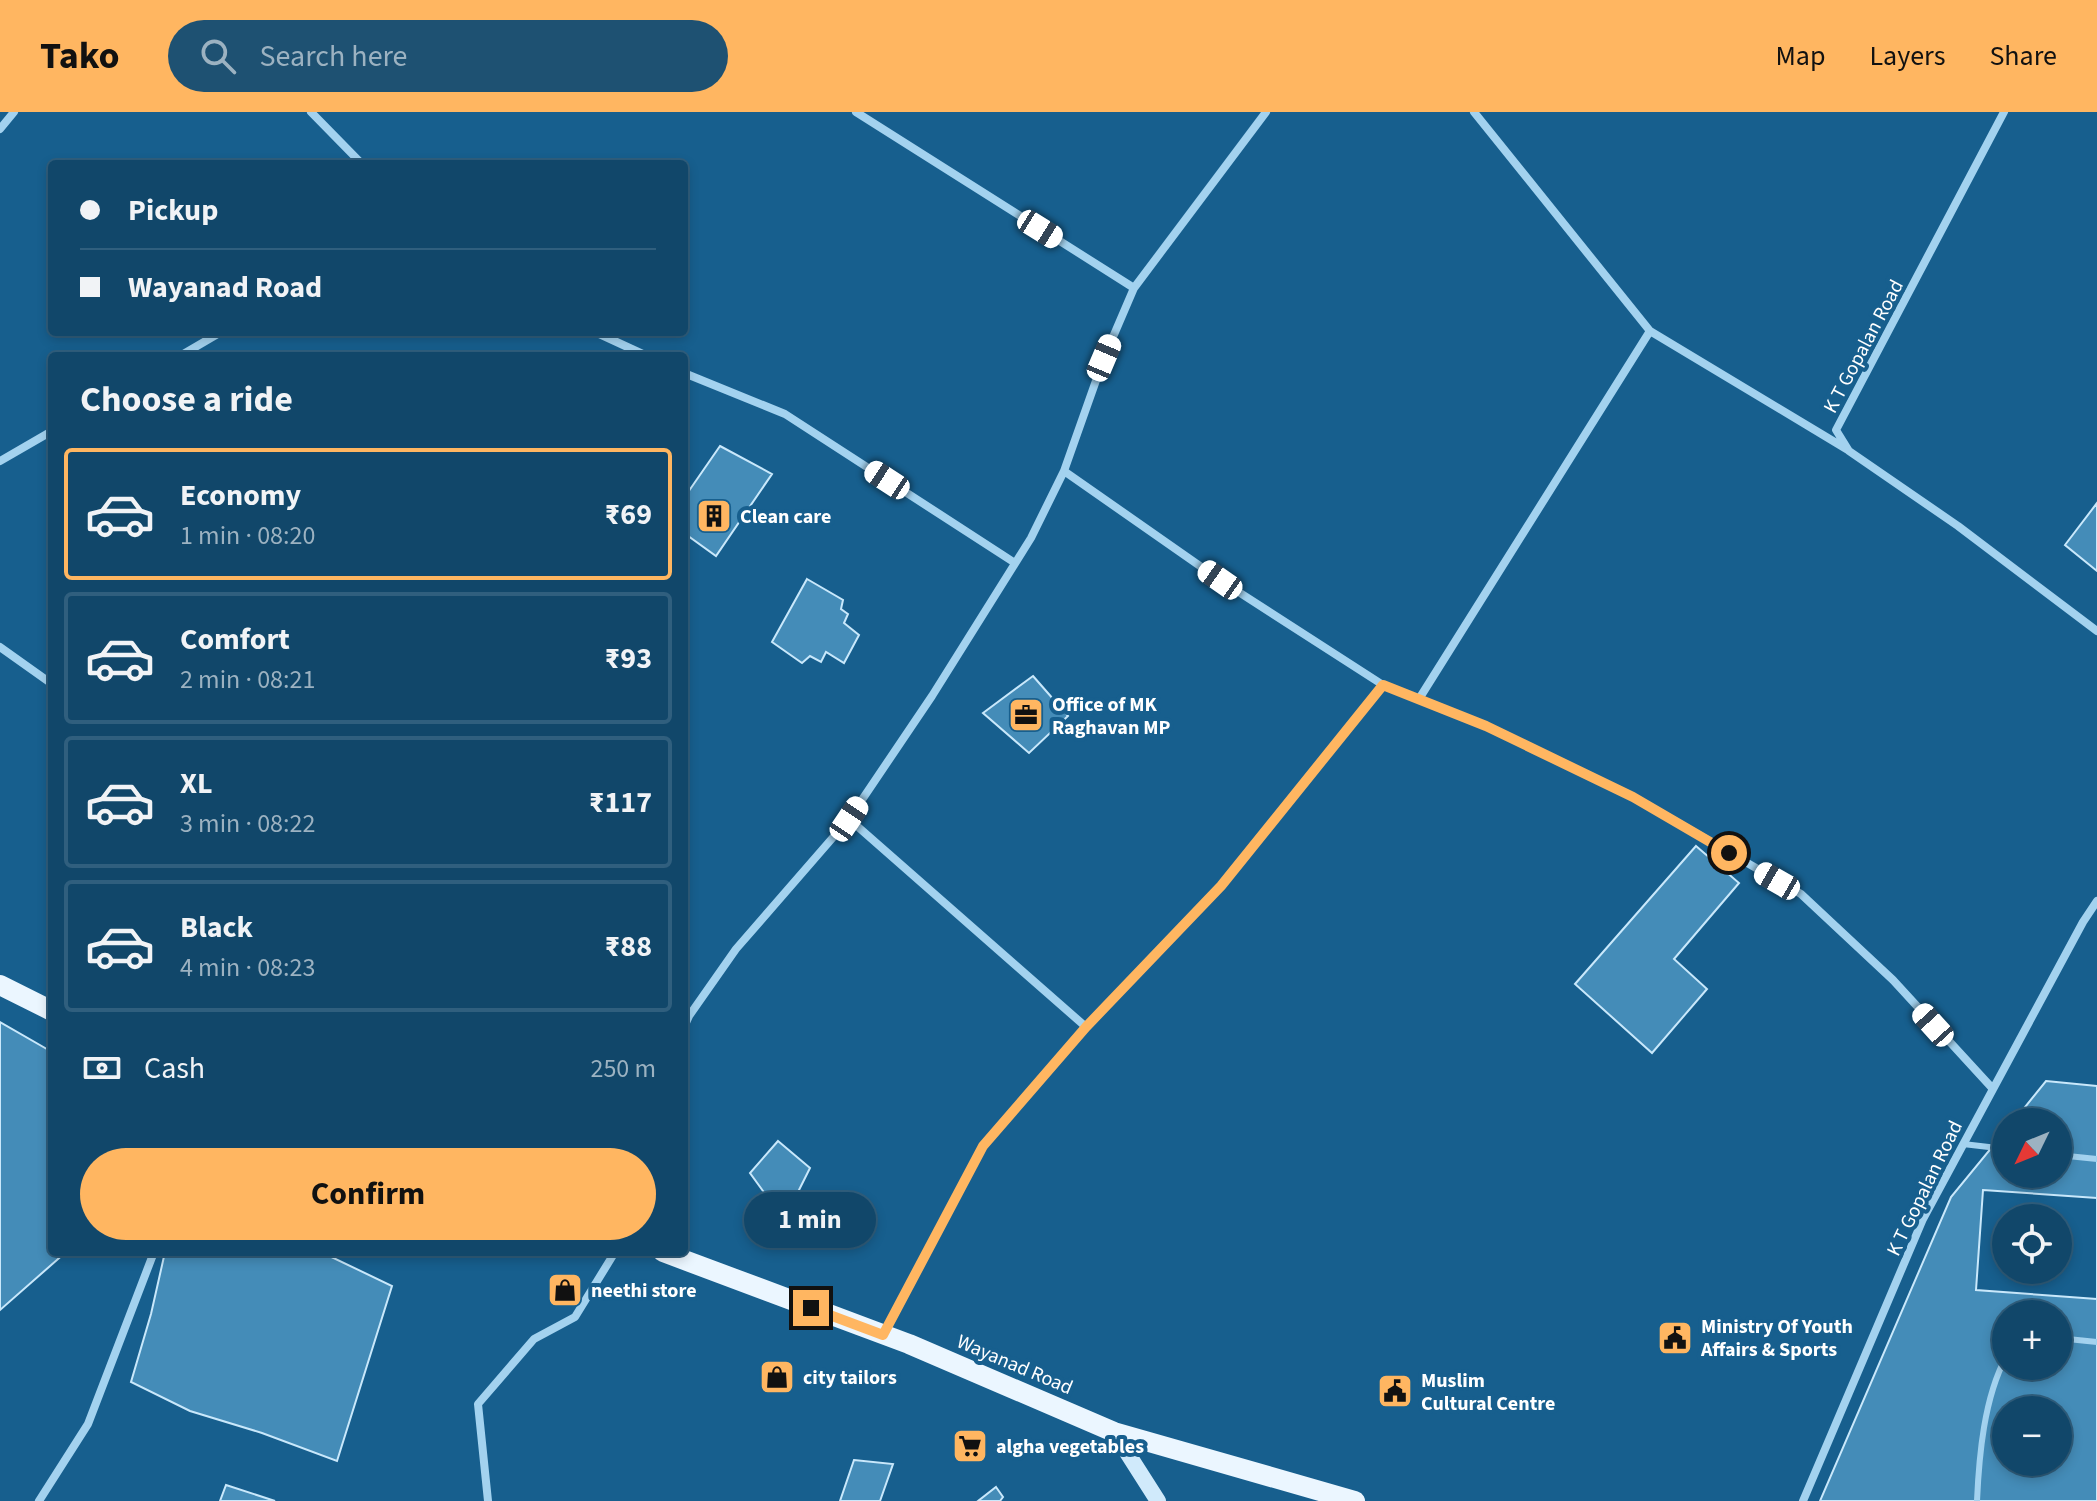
<!DOCTYPE html>
<html lang="en">
<head>
<meta charset="utf-8">
<style>
  body { margin:0; font-family:"Source Sans 3",sans-serif; background:#1e5172; color:#f1f3f6; height:100vh; display:flex; flex-direction:column; font-size:30px; white-space:nowrap }
  * { box-sizing:border-box; margin:0 }
  p { font-size:26px; color:#9cb2c1 }
  .icon { flex:none; width:44px; height:44px; fill:none; stroke:currentColor; stroke-width:2; stroke-linecap:round; stroke-linejoin:round }
  .map { position:relative; flex:1; overflow:hidden }
  .drawer { position:absolute; left:48px; top:240px; width:640px; height:904px; display:flex; flex-direction:column; background:#11476a; border-radius:8px; box-shadow:0 4px 12px #0003,0 0 0 2px #305f7e }
  .drawer>* { flex:none }
  .top-card { position:absolute; left:48px; top:48px; width:640px; height:176px; border-radius:8px; box-shadow:0 4px 12px #0003,0 0 0 2px #305f7e; display:grid; align-content:center; height:176px; padding:0 32px; background:#11476a }
  .needle { width:52px; rotate:227deg }
  .buttons { position:absolute; left:1992px; top:996px; display:grid; gap:16px }
  .buttons a { display:grid; place-items:center; width:80px; height:80px; border-radius:50%; background:#11476a; box-shadow:0 4px 12px #0003,0 0 0 2px #305f7e; font-size:40px }
  .end { position:absolute; width:36px; height:36px; margin:-18px; border:10px solid #ffb661; background:#111; box-shadow:0 0 0 4px #111 }
  .from { border-radius:50% }
  .bubble { position:absolute; height:56px; border-radius:28px; background:#11476a; box-shadow:0 4px 12px #0003,0 0 0 2px #305f7e; font-size:26px; font-weight:700; line-height:56px; text-align:center }
  .car { position:absolute; width:24px; height:48px; margin:-24px -12px; border-radius:10px; box-shadow:0 0 6px 2px #0007; background:linear-gradient(#fff 24%,#345 0 40%,#fff 0 76%,#345 0 86%,#fff 0) }
  .top-card b { display:flex; align-items:center; gap:28px; height:76px; font-size:30px }
  .top-card b+b { border-top:2px solid #305f7e }
  .top-card i { width:20px; height:20px; background:#f1f3f6 }
  ul { padding:0; list-style:none }
  li { display:flex; align-items:center; gap:24px; height:132px; margin:0 16px 12px; padding:0 16px; border:4px solid #305f7e; border-radius:8px }
  li div { flex:1 }
  li b { display:block; font-size:30px }
  li em { font-style:normal; font-weight:700 }
  li.on { border-color:#ffb661 }
  li>.icon { width:72px; height:72px; stroke-width:1.5 }
  h2 { padding:0 32px; font-size:36px; line-height:96px }
  .pay { display:flex; align-items:center; gap:20px; height:88px; padding:0 32px; font-size:30px }
  .pay p { margin-inline-start:auto }
  .action { display:flex; gap:16px; margin-top:auto; padding:16px 32px }
  .action a { flex:1; height:92px; border-radius:48px; background:#ffb661; color:#111; font-size:32px; font-weight:700; line-height:92px; text-align:center }
  header { display:flex; align-items:center; gap:48px; box-sizing:border-box; height:112px; padding:0 40px; background:#ffb661; color:#111 }
  header strong { font-size:38px }
  nav { display:flex; gap:44px; margin-inline-start:auto; font-size:28px }
  .search { width:560px; height:72px; background:#1e5172; display:flex; align-items:center; gap:20px; box-sizing:border-box; padding:0 28px; border-radius:44px; color:#9cb2c1; font-size:30px }
  .map>svg:first-child { display:block }
  .building { fill:#448cb8; stroke:#c9e8fb; stroke-width:2; fill-rule:evenodd }
  .lines { fill:none; stroke-linecap:round; stroke-linejoin:round }
  .lane { stroke:#a3d2ef; stroke-width:6 }
  .street { stroke:#a3d2ef; stroke-width:8 }
  .secondary { stroke:#d0eafb; stroke-width:16 }
  .primary { stroke:#ebf6ff; stroke-width:20 }
  .route { stroke:#ffb661; stroke-width:10 }
  .labels { text-anchor:middle; stroke-width:8; stroke-linejoin:round; paint-order:stroke }
  .street-label { font-size:20px; fill:#fff; stroke:#175f8e }
  .poi-label { font-size:20px; font-weight:bold; fill:#fff; stroke:#175f8e; text-anchor:start }
</style>
</head>
<body>
<header>
<strong>Tako</strong>
<div class="search"><svg class="icon" aria-label="search" viewBox="0 0 24 24"><circle cx="10" cy="10" r="6"/><path d="M15 15l6 6"/></svg>Search here</div>
<nav><a>Map</a><a>Layers</a><a>Share</a></nav>
</header>
<div class="map">
<svg width="2097" height="1389" viewBox="0 0 2097 1389">
  <rect width="100%" height="100%" fill="#175f8e"/>
  <path class="building" d="M720,334L772,362L716,444L684,421V386Z
    M2097,391V459L2065,433Z
    M807,467L843,488L841,497L848,502L844,511L859,523L844,551L826,540L821,550L810,544L802,551L772,530Z
    M1033,564L1068,604L1029,641L983,601Z
    M1696,734L1739,771L1674,847L1707,877L1652,941L1575,872Z
    M0,910L52,940V1140H66L0,1198Z
    M2046,969L2097,974V1389H1820L1951,1085L2006,1018V1062H2058V1010H2013ZM2006,1106H2058V1158H2006ZM2006,1202H2058V1254H2006ZM2006,1298H2058V1350H2006Z
    M778,1029L810,1056L784,1108L750,1061Z
    M1983,1078L2097,1086V1187L1976,1178ZM2006,1106H2058V1158H2006Z
    M165,1140H321L392,1174L337,1349L262,1321L190,1299L131,1270L151,1202Z
    M560,1171L578,1175L570,1189L553,1181Z
    M854,1348L893,1352L880,1389H840Z
    M226,1373L275,1389H220Z
    M996,1375L1003,1385L1000,1389H978Z"/>
  <g class="lines">
    <path class="lane" d="M1963,1032L2006,1037
      M2058,1043L2097,1047
      M2058,1226L2097,1230
      M1977,1389C1979,1344 1984,1286 2006,1245"/>
    <path class="street" d="M311,0L362,52
      M1474,0L1650,219
      M2004,0L1836,318L1849,339L1958,414L2097,519
      M0,17L14,0
      M1134,176L1266,0
      M595,220L647,244
      M180,244L221,220
      M684,261L785,302L1015,451
      M0,349L52,319
      M1064,359L1220,468L1383,573
      M0,535L52,572
      M1419,587L1650,219L1848,338
      M849,707L1086,915
      M684,915L689,904L736,837L849,707L932,584L1031,426L1064,359L1104,246L1134,176L856,0
      M885,1220L983,1034L1086,915L1221,774L1383,573L1486,614L1633,685L1801,782L1893,868L1993,977
      M39,1389L88,1312L154,1140
      M488,1389L478,1292L534,1227L575,1205L615,1140
      M1803,1389L1923,1107L2083,810L2097,789"/>
    <path class="secondary" d="M1114,1320L1158,1389"/>
    <path class="primary" d="M0,873L52,899
      M663,1140L909,1232L1114,1320L1355,1389"/>
  </g>
  <g class="lines">
    <path class="route" d="M811,1196L883,1223L983,1034L1086,915L1221,774L1383,573L1486,614L1633,685L1729,741"/>
  </g>
  <defs>
    <g id="building-square" transform="scale(1.8)"><rect x="-9" y="-9" width="18" height="18" rx="4" fill="#ffb661" stroke="#175f8e"/><path d="M-4-6H4V6H1V3H-1V6H-4ZM-2.5-4.3h1.7v1.8h-1.7ZM.8-4.3h1.7v1.8H.8ZM-2.5-1h1.7V.8h-1.7ZM.8-1h1.7V.8H.8Z" fill="#111"/></g>
    <g id="office-square" transform="scale(1.8)"><rect x="-9" y="-9" width="18" height="18" rx="4" fill="#ffb661" stroke="#175f8e"/><path d="M-6-3h4V-5.5h4V-3h4V5H-6ZM-1-4.5V-3h2v-1.5ZM-6 0V1H6V0Z" fill="#111"/></g>
    <g id="shop-square" transform="scale(1.8)"><rect x="-9" y="-9" width="18" height="18" rx="4" fill="#ffb661" stroke="#175f8e"/><path d="M-5-2.5h2.3a2.7 3.5 0 0 1 5.4 0H5L5.5 6h-11ZM-1.5-2.5h3a1.5 2.3 0 0 0-3 0Z" fill="#111"/></g>
    <g id="civic-square" transform="scale(1.8)"><rect x="-9" y="-9" width="18" height="18" rx="4" fill="#ffb661" stroke="#175f8e"/><path d="M-.6-6.5H3V-4.5H.6V-3L4-1V1h2V6H-6V1h2V-1L-.6-3ZM-1.2 2.5V6h2.4V2.5Z" fill="#111"/></g>
    <g id="supermarket-square" transform="scale(1.8)"><rect x="-9" y="-9" width="18" height="18" rx="4" fill="#ffb661" stroke="#175f8e"/><path d="M-6-5.5h2.5l.6 2H6L4.5 2H-2.5L-4.4-4H-6ZM-1.5 3.2a1.3 1.3 0 1 0 .1 0ZM3 3.2a1.3 1.3 0 1 0 .1 0Z" fill="#111"/></g>
  </defs>
  <g fill-rule="evenodd">
    <use href="#building-square" x="714" y="404"/>
    <use href="#office-square" x="1026" y="603"/>
    <use href="#shop-square" x="565" y="1178"/>
    <use href="#civic-square" x="1675" y="1226"/>
    <use href="#shop-square" x="777" y="1265"/>
    <use href="#civic-square" x="1395" y="1279"/>
    <use href="#supermarket-square" x="970" y="1334"/>
  </g>
  <g class="labels">
    <g class="street-label">
      <text transform="translate(1863 234) rotate(-62)" y="7">K T Gopalan Road</text>
      <text transform="translate(1924 1076) rotate(-64)" y="7">K T Gopalan Road</text>
      <text transform="translate(1015 1252) rotate(23)" y="7">Wayanad Road</text>
    </g>
    <g class="poi-label">
      <text x="740" y="411">Clean care</text>
      <text x="1052" y="599">Office of MK<tspan x="1052" dy="23">Raghavan MP</tspan></text>
      <text x="591" y="1185">neethi store</text>
      <text x="1701" y="1221">Ministry Of Youth<tspan x="1701" dy="23">Affairs &amp; Sports</tspan></text>
      <text x="803" y="1272">city tailors</text>
      <text x="1421" y="1275">Muslim<tspan x="1421" dy="23">Cultural Centre</tspan></text>
      <text x="996" y="1341">algha vegetables</text>
    </g>
  </g>
</svg>
<div class="buttons">
<a><svg class="needle" viewBox="-14 -14 28 28"><path d="M0-13l5 13h-10z" fill="#e53935"/><path d="M0 13l5-13h-10z" fill="#9cb2c1"/></svg></a>
<a><svg class="icon" aria-label="locate" viewBox="0 0 24 24"><circle cx="12" cy="12" r="6"/><path d="M12 2v4M12 18v4M2 12h4M18 12h4"/></svg></a>
<a>+</a>
<a>−</a>
</div>
<i class="end from" style="left:1729px;top:741px"></i>
<i class="end" style="left:811px;top:1196px"></i>
<div class="bubble" style="left:744px;top:1080px;width:132px">1 min</div>
<i class="car" style="left:1040px;top:117px;rotate:122deg"></i>
<i class="car" style="left:1104px;top:246px;rotate:23deg"></i>
<i class="car" style="left:887px;top:368px;rotate:303deg"></i>
<i class="car" style="left:1220px;top:468px;rotate:305deg"></i>
<i class="car" style="left:849px;top:707px;rotate:34deg"></i>
<i class="car" style="left:1777px;top:769px;rotate:300deg"></i>
<i class="car" style="left:1933px;top:913px;rotate:318deg"></i>
<div class="top-card">
<b><i class="from"></i>Pickup</b>
<b><i></i>Wayanad Road</b>
</div>
<section class="drawer">
<h2>Choose a ride</h2>
<ul>
<li class="on"><svg class="icon" aria-label="car" viewBox="0 0 24 24"><path d="M5 17H2v-5l4-1 3-4h7l3 4 3 1v5h-3M9 17h6M6 11h13"/><circle cx="7" cy="17" r="2"/><circle cx="17" cy="17" r="2"/></svg><div><b>Economy</b><p>1 min · 08:20</p></div><em>₹69</em></li>
<li><svg class="icon" aria-label="car" viewBox="0 0 24 24"><path d="M5 17H2v-5l4-1 3-4h7l3 4 3 1v5h-3M9 17h6M6 11h13"/><circle cx="7" cy="17" r="2"/><circle cx="17" cy="17" r="2"/></svg><div><b>Comfort</b><p>2 min · 08:21</p></div><em>₹93</em></li>
<li><svg class="icon" aria-label="car" viewBox="0 0 24 24"><path d="M5 17H2v-5l4-1 3-4h7l3 4 3 1v5h-3M9 17h6M6 11h13"/><circle cx="7" cy="17" r="2"/><circle cx="17" cy="17" r="2"/></svg><div><b>XL</b><p>3 min · 08:22</p></div><em>₹117</em></li>
<li><svg class="icon" aria-label="car" viewBox="0 0 24 24"><path d="M5 17H2v-5l4-1 3-4h7l3 4 3 1v5h-3M9 17h6M6 11h13"/><circle cx="7" cy="17" r="2"/><circle cx="17" cy="17" r="2"/></svg><div><b>Black</b><p>4 min · 08:23</p></div><em>₹88</em></li>
</ul>
<div class="pay"><svg class="icon" aria-label="cash" viewBox="0 0 24 24"><path d="M3 7h18v10H3z"/><circle cx="12" cy="12" r="2"/></svg>Cash<p>250 m</p></div>
<div class="action"><a>Confirm</a></div>
</section>
</div>
</body>
</html>
